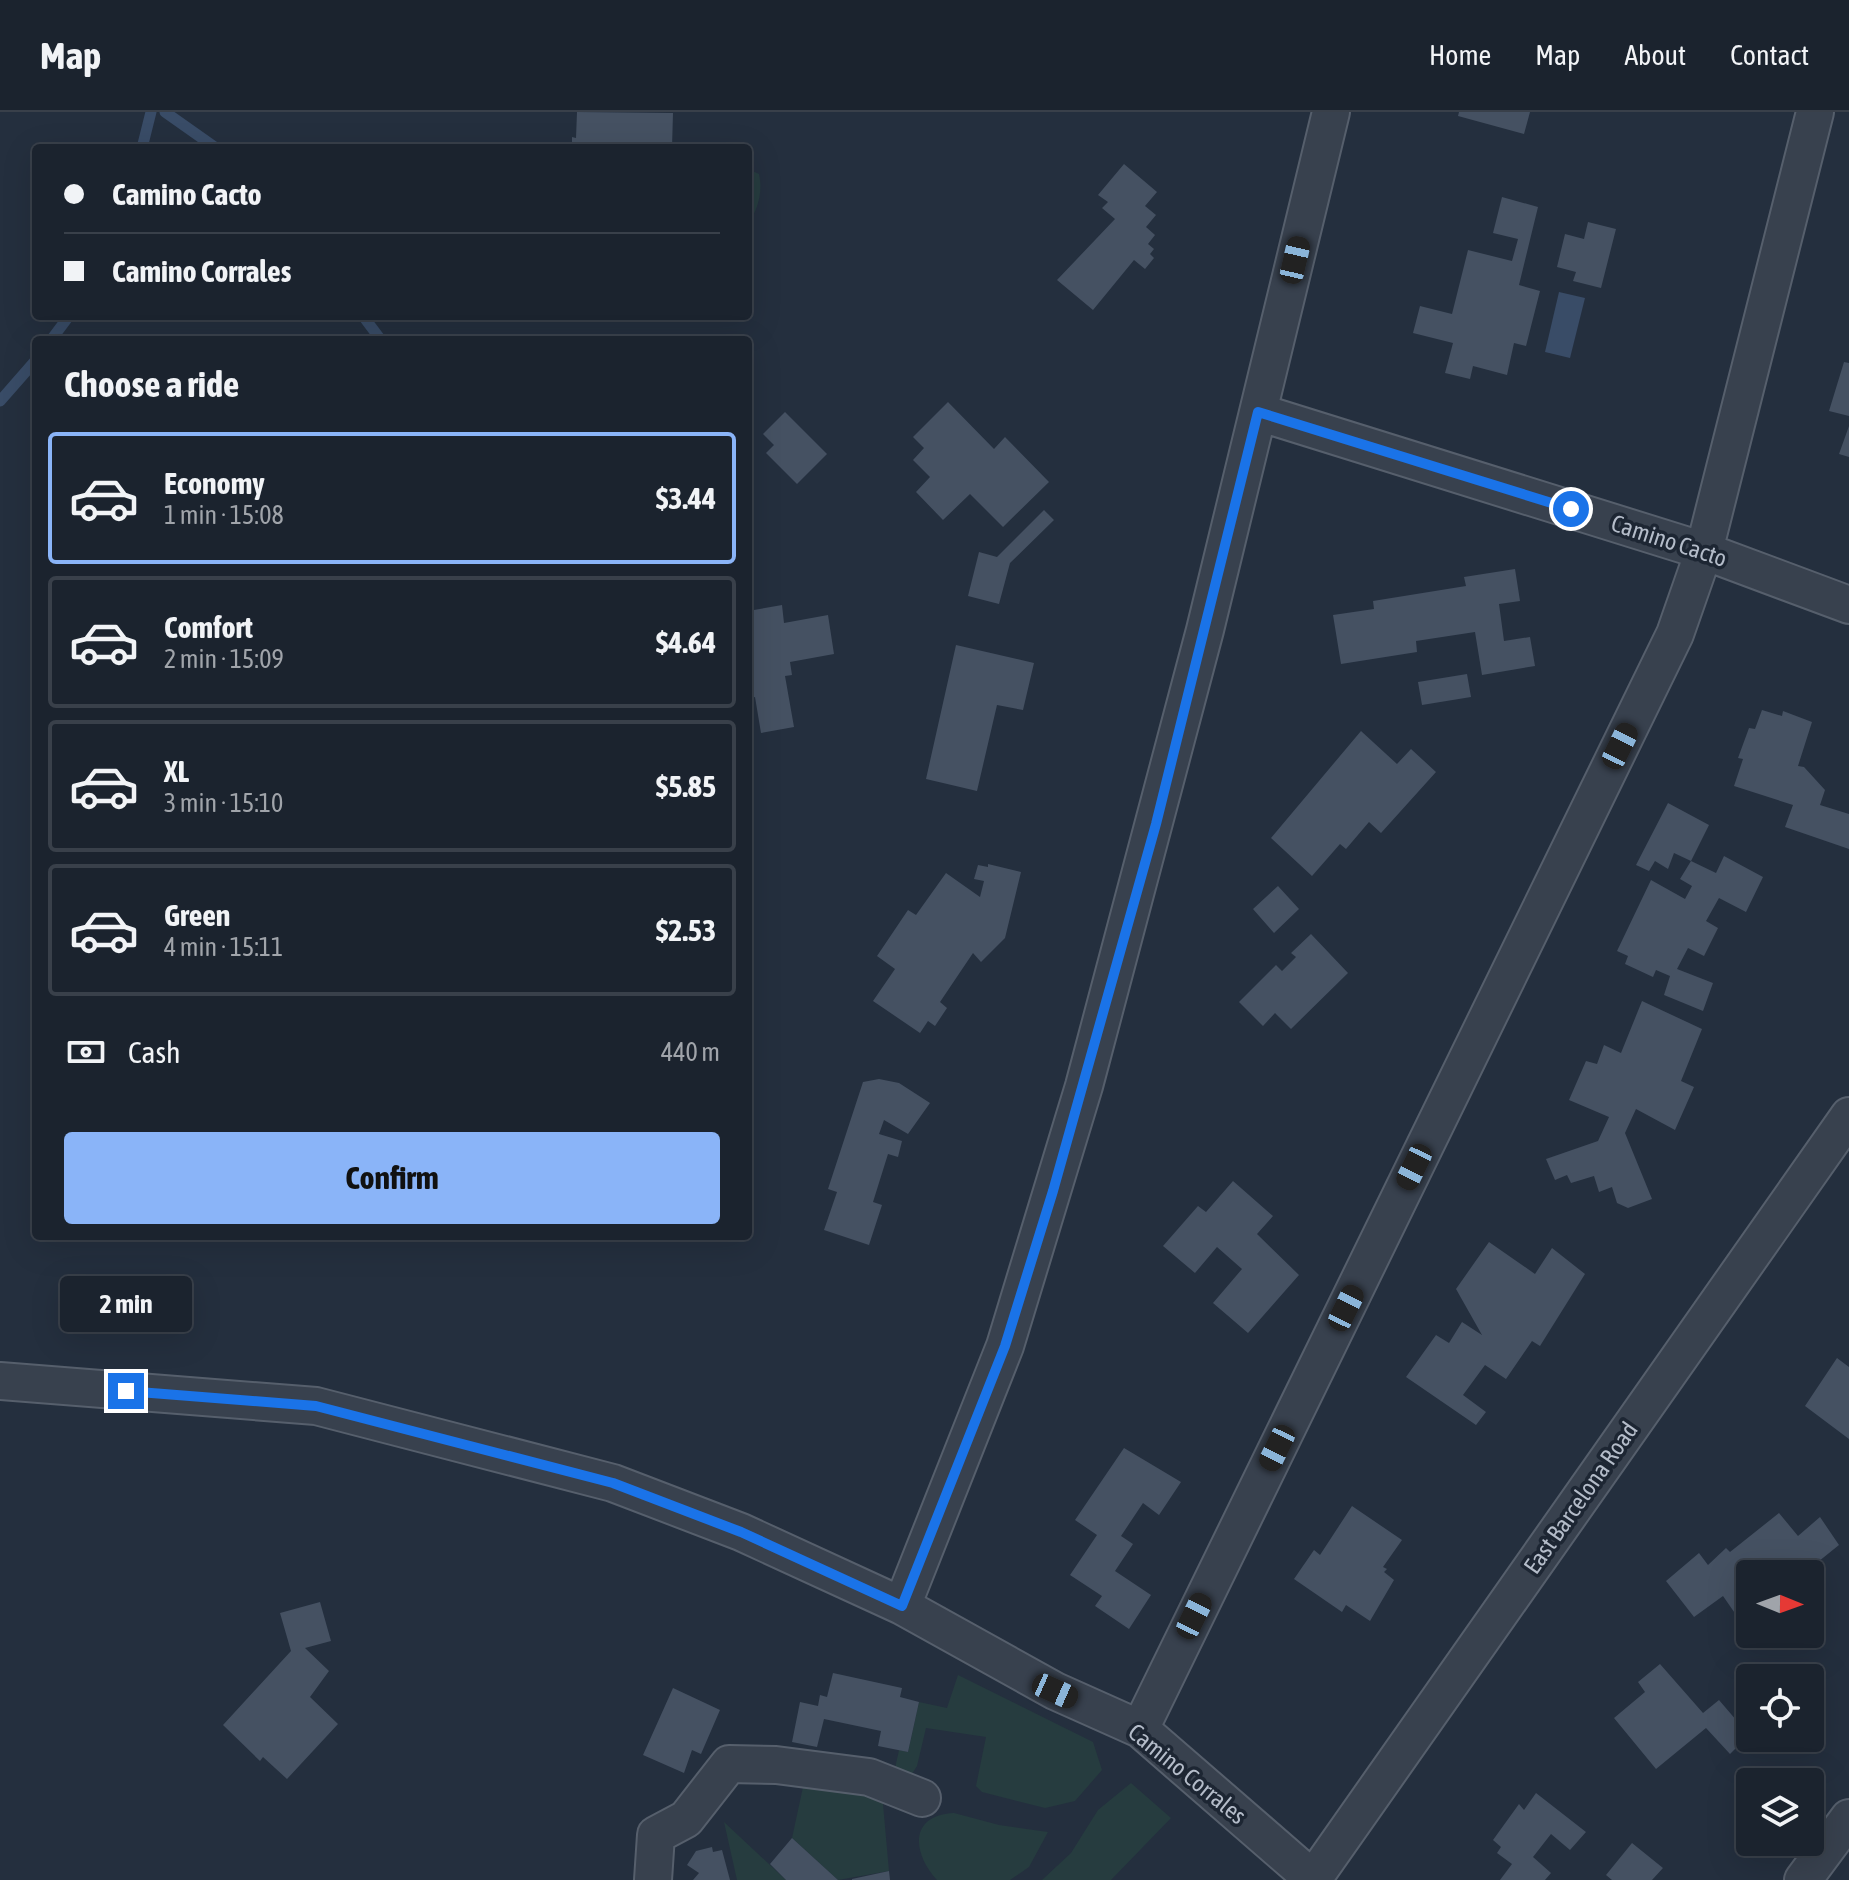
<!DOCTYPE html>
<html lang="en">
<head>
<meta charset="utf-8">
<style>
  body { margin:0; font-family:"Asap Condensed",sans-serif; background:#282f3a; color:#f1f3f6; height:100vh; display:flex; flex-direction:column; font-size:30px; white-space:nowrap }
  * { box-sizing:border-box; margin:0 }
  p { font-size:26px; color:#a0a4aa }
  .icon { flex:none; width:44px; height:44px; fill:none; stroke:currentColor; stroke-width:2; stroke-linecap:round; stroke-linejoin:round }
  .map { position:relative; flex:1; overflow:hidden }
  .details { position:absolute; left:32px; top:224px; width:720px; height:904px; display:flex; flex-direction:column; background:#1b232e; border-radius:8px; box-shadow:0 8px 32px #0002,0 0 0 2px #39404a }
  .details>* { flex:none }
  .hud { position:absolute; left:32px; top:32px; width:720px; height:176px; border-radius:8px; box-shadow:0 8px 32px #0002,0 0 0 2px #39404a; display:grid; align-content:center; height:176px; padding:0 32px; background:#1b232e }
  .needle { width:52px; rotate:91deg }
  .buttons { position:absolute; left:1736px; top:1448px; display:grid; gap:16px }
  .buttons a { display:grid; place-items:center; width:88px; height:88px; border-radius:8px; background:#1b232e; box-shadow:0 8px 32px #0002,0 0 0 2px #39404a; font-size:40px }
  .end { position:absolute; width:36px; height:36px; margin:-18px; border:10px solid #1a73e8; background:#fff; box-shadow:0 0 0 4px #fff }
  .from { border-radius:50% }
  .bubble { position:absolute; height:56px; border-radius:8px; background:#1b232e; box-shadow:0 8px 32px #0002,0 0 0 2px #39404a; font-size:26px; font-weight:700; line-height:56px; text-align:center }
  .car { position:absolute; width:24px; height:48px; margin:-24px -12px; border-radius:10px; box-shadow:0 0 6px 2px #0007; background:linear-gradient(#222 24%,#8ab4d8 0 40%,#222 0 76%,#8ab4d8 0 86%,#222 0) }
  .hud b { display:flex; align-items:center; gap:28px; height:76px; font-size:30px }
  .hud b+b { border-top:2px solid #39404a }
  .hud i { width:20px; height:20px; background:#f1f3f6 }
  ul { padding:0; list-style:none }
  li { display:flex; align-items:center; gap:24px; height:132px; margin:0 16px 12px; padding:0 16px; border:4px solid #39404a; border-radius:8px }
  li div { flex:1 }
  li b { display:block; font-size:30px }
  li em { font-style:normal; font-weight:700 }
  li.selected { border-color:#8ab4f8 }
  li>.icon { width:72px; height:72px; stroke-width:1.5 }
  h2 { padding:0 32px; font-size:36px; line-height:96px }
  .pay { display:flex; align-items:center; gap:20px; height:88px; padding:0 32px; font-size:30px }
  .pay p { margin-inline-start:auto }
  .cta { display:flex; gap:16px; margin-top:auto; padding:16px 32px }
  .cta a { flex:1; height:92px; border-radius:8px; background:#8ab4f8; color:#111; font-size:32px; font-weight:700; line-height:92px; text-align:center }
  header { display:flex; align-items:center; gap:48px; box-sizing:border-box; height:112px; padding:0 40px; background:#1b232e; border-bottom:2px solid #39404a }
  header strong { font-size:38px }
  nav { display:flex; gap:44px; margin-inline-start:auto; font-size:28px }
  .map>svg:first-child { display:block }
  .green { fill:#263c3f }
  .water { fill:#394c67 }
  .lines { fill:none; stroke-linecap:round; stroke-linejoin:round }
  .stream { stroke:#394c67; stroke-width:11 }
  .building { fill:#455162 }
  .minor-casing { stroke:#565f6c; stroke-width:40 }
  .minor { stroke:#38414e; stroke-width:36 }
  .route { stroke:#1a73e8; stroke-width:10 }
  .labels { text-anchor:middle; stroke-width:7; stroke-linejoin:round; paint-order:stroke }
  .street-label { font-size:24px; fill:#b4bcc9; stroke:#1d2633 }
</style>
</head>
<body>
<header>
<strong>Map</strong>
<nav><a>Home</a><a>Map</a><a>About</a><a>Contact</a></nav>
</header>
<div class="map">
<svg width="1849" height="1768" viewBox="0 0 1849 1768">
  <rect width="100%" height="100%" fill="#242f3e"/>
  <path class="green" d="M748,57L759,62C763,81 758,96 748,113Z
    M958,1563L1093,1630L1102,1658L1075,1689L1045,1696L982,1680L976,1674L986,1625L926,1616L917,1654L910,1665L894,1661L899,1638L908,1640L919,1590L947,1596Z
    M817,1667L882,1681L889,1759L838,1768L792,1726L803,1675Z
    M1131,1671L1171,1706L1111,1768H1042L1071,1741L1098,1698Z
    M954,1701L999,1713L1048,1720L1029,1755L1010,1768H937C912,1741 909,1703 954,1701Z
    M724,1710L786,1768H737Z"/>
  <path class="water" d="M1559,180L1585,186L1570,246L1545,240Z"/>
  <g class="lines">
    <path class="stream" d="M165,0L216,36
      M142,36L151,0
      M363,204L381,228
      M51,228L69,204
      M0,289L36,248"/>
  </g>
  <path class="building" d="M577,0L673,1L672,36H572V25L576,26Z
    M1459,0H1530L1524,22L1458,4Z
    M1124,52L1157,80L1145,94L1156,103L1146,115L1155,123L1148,132L1154,137L1150,142L1154,146L1145,157L1134,148L1093,198L1057,168L1115,107L1102,96L1108,90L1098,83Z
    M1502,85L1538,95L1519,173L1540,179L1526,234L1514,231L1507,263L1473,254L1470,267L1445,261L1453,231L1413,221L1420,194L1452,202L1468,138L1512,149L1518,127L1493,121Z
    M1588,110L1616,117L1601,176L1573,169L1576,160L1557,155L1565,122L1584,127Z
    M1844,250L1849,251V304L1829,299Z
    M948,290L994,337L1005,325L1049,370L1003,415L970,382L943,408L916,380L930,365L913,348L924,336L913,325Z
    M785,300L827,342L797,372L766,341L774,333L763,322Z
    M1849,314V345L1839,342Z
    M1044,398L1054,408L1010,451L999,492L968,484L979,440L997,445Z
    M1515,457L1520,489L1499,492L1504,529L1530,525L1535,554L1482,563L1475,520L1416,529L1417,540L1341,552L1333,503L1374,497L1373,489L1466,474L1464,465Z
    M782,493L784,511L828,503L834,542L790,550L792,563L785,564L794,615L761,621L755,585L748,587V499Z
    M956,533L1034,551L1023,598L997,593L977,679L926,667Z
    M1467,562L1471,585L1422,593L1418,570Z
    M1762,598L1782,604L1783,599L1812,610L1798,654L1804,655L1825,678L1820,693L1849,702V737L1785,715L1793,693L1734,674L1743,647L1738,646L1749,616L1755,617Z
    M1361,619L1397,652L1411,637L1436,660L1381,721L1369,710L1346,737L1340,732L1312,764L1271,726Z
    M1668,691L1709,713L1691,749L1674,741L1668,757L1655,749L1649,759L1636,753Z
    M1724,744L1763,765L1746,800L1719,786L1706,809L1718,816L1704,844L1688,836L1677,857L1713,871L1703,899L1664,883L1670,864L1656,858L1653,865L1625,852L1628,844L1617,839L1651,768L1685,787L1692,774L1680,767L1691,749L1716,761Z
    M988,752L1021,760L1005,826L981,850L973,841L940,890L947,896L935,914L928,909L920,921L873,889L895,857L877,844L908,798L916,803L946,761L980,785L984,769L974,767L978,753L988,755Z
    M1278,774L1299,797L1274,821L1253,797Z
    M1311,822L1348,861L1291,917L1275,901L1263,914L1239,890L1276,853L1282,859L1296,845L1291,841Z
    M1642,889L1702,917L1681,969L1694,975L1675,1018L1636,997L1625,1021L1652,1087L1628,1096L1617,1091L1612,1075L1599,1080L1594,1064L1571,1071L1567,1063L1555,1068L1546,1047L1598,1029L1609,1005L1569,988L1586,949L1597,952L1604,933L1621,941Z
    M879,967L899,971L930,991L908,1022L884,1008L879,1022L902,1029L898,1045L888,1042L873,1090L882,1093L869,1133L824,1118L837,1080L828,1077L863,970Z
    M1233,1069L1273,1104L1257,1122L1299,1163L1248,1221L1213,1191L1242,1157L1217,1135L1195,1161L1163,1134L1198,1094L1206,1100Z
    M1489,1130L1535,1162L1552,1136L1585,1162L1540,1234L1532,1229L1506,1267L1485,1253L1463,1283L1486,1300L1476,1313L1406,1265L1436,1223L1449,1231L1462,1210L1482,1223L1456,1177Z
    M1837,1246L1849,1255V1327L1805,1294Z
    M1124,1336L1181,1370L1159,1403L1143,1391L1121,1424L1133,1432L1115,1459L1151,1483L1129,1517L1095,1494L1102,1484L1070,1463L1097,1423L1075,1408Z
    M1352,1394L1402,1428L1383,1455L1387,1457L1384,1460L1394,1468L1370,1509L1346,1493L1342,1500L1294,1467L1314,1438L1320,1443Z
    M1779,1401L1798,1424L1820,1405L1839,1433L1803,1462H1750V1504L1741,1510L1723,1484L1694,1505L1666,1469L1699,1441L1708,1453L1726,1436L1730,1440Z
    M320,1490L331,1529L305,1536L329,1559L310,1585L338,1612L287,1667L263,1645L260,1649L223,1613L291,1539L280,1501Z
    M1660,1552L1703,1601L1719,1588L1749,1623L1730,1642L1706,1616L1656,1657L1614,1606L1645,1580L1638,1570Z
    M833,1561L902,1576L900,1585L919,1590L908,1640L878,1634L881,1619L824,1607L817,1635L792,1630L800,1590L818,1594L820,1583L827,1585Z
    M673,1576L720,1598L701,1642L692,1638L684,1661L643,1643Z
    M1536,1681L1586,1720L1570,1738L1551,1722L1533,1745L1551,1761L1545,1768H1500L1512,1752L1497,1741L1501,1735L1493,1728L1519,1692L1524,1698Z
    M792,1726L838,1768H786L770,1752Z
    M1632,1731L1663,1756L1652,1768H1612L1606,1763Z
    M712,1735L713,1740L722,1738L730,1768H693L699,1761L687,1753L696,1739Z
    M889,1759L890,1768H852V1767Z"/>
  <g class="lines">
    <g class="minor-casing">
      <path id="minor" d="M1258,300L1704,439L1849,493
        M0,1269L316,1294L613,1371L741,1420L902,1494L1055,1579L1140,1617L1314,1768
        M902,1494L1005,1234L1084,974L1205,518L1331,0
        M1140,1617L1675,522L1704,439L1815,0
        M1313,1767L1849,1004
        M653,1768L656,1723L686,1707L729,1652L776,1653L869,1665L922,1686
        M1803,1768L1849,1706"/>
    </g>
    <use href="#minor" class="minor"/>
  </g>
  <g class="lines">
    <path class="route" d="M126,1279L316,1294L613,1371L741,1420L902,1494L1005,1234L1053,1079L1156,712L1258,300L1571,397"/>
  </g>
  <g class="labels">
    <g class="street-label">
      <text transform="translate(1669 429) rotate(18)" y="8">Camino Cacto</text>
      <text transform="translate(1581 1386) rotate(-55)" y="8">East Barcelona Road</text>
      <text transform="translate(1187 1662) rotate(39)" y="8">Camino Corrales</text>
    </g>
  </g>
</svg>
<div class="buttons">
<a><svg class="needle" viewBox="-14 -14 28 28"><path d="M0-13l5 13h-10z" fill="#e53935"/><path d="M0 13l5-13h-10z" fill="#a0a4aa"/></svg></a>
<a><svg class="icon" aria-label="locate" viewBox="0 0 24 24"><circle cx="12" cy="12" r="6"/><path d="M12 2v4M12 18v4M2 12h4M18 12h4"/></svg></a>
<a><svg class="icon" aria-label="layers" viewBox="0 0 24 24"><path d="M12 4l9 5-9 5-9-5zM3 14l9 5 9-5"/></svg></a>
</div>
<i class="end from" style="left:1571px;top:397px"></i>
<i class="end" style="left:126px;top:1279px"></i>
<div class="bubble" style="left:60px;top:1164px;width:132px">2 min</div>
<i class="car" style="left:1295px;top:148px;rotate:13deg"></i>
<i class="car" style="left:1620px;top:634px;rotate:26deg"></i>
<i class="car" style="left:1414px;top:1055px;rotate:206deg"></i>
<i class="car" style="left:1346px;top:1196px;rotate:26deg"></i>
<i class="car" style="left:1277px;top:1336px;rotate:206deg"></i>
<i class="car" style="left:1194px;top:1504px;rotate:26deg"></i>
<i class="car" style="left:1055px;top:1579px;rotate:114deg"></i>
<div class="hud">
<b><i class="from"></i>Camino Cacto</b>
<b><i></i>Camino Corrales</b>
</div>
<section class="details">
<h2>Choose a ride</h2>
<ul>
<li class="selected"><svg class="icon" aria-label="car" viewBox="0 0 24 24"><path d="M5 17H2v-5l4-1 3-4h7l3 4 3 1v5h-3M9 17h6M6 11h13"/><circle cx="7" cy="17" r="2"/><circle cx="17" cy="17" r="2"/></svg><div><b>Economy</b><p>1 min · 15:08</p></div><em>$3.44</em></li>
<li><svg class="icon" aria-label="car" viewBox="0 0 24 24"><path d="M5 17H2v-5l4-1 3-4h7l3 4 3 1v5h-3M9 17h6M6 11h13"/><circle cx="7" cy="17" r="2"/><circle cx="17" cy="17" r="2"/></svg><div><b>Comfort</b><p>2 min · 15:09</p></div><em>$4.64</em></li>
<li><svg class="icon" aria-label="car" viewBox="0 0 24 24"><path d="M5 17H2v-5l4-1 3-4h7l3 4 3 1v5h-3M9 17h6M6 11h13"/><circle cx="7" cy="17" r="2"/><circle cx="17" cy="17" r="2"/></svg><div><b>XL</b><p>3 min · 15:10</p></div><em>$5.85</em></li>
<li><svg class="icon" aria-label="car" viewBox="0 0 24 24"><path d="M5 17H2v-5l4-1 3-4h7l3 4 3 1v5h-3M9 17h6M6 11h13"/><circle cx="7" cy="17" r="2"/><circle cx="17" cy="17" r="2"/></svg><div><b>Green</b><p>4 min · 15:11</p></div><em>$2.53</em></li>
</ul>
<div class="pay"><svg class="icon" aria-label="cash" viewBox="0 0 24 24"><path d="M3 7h18v10H3z"/><circle cx="12" cy="12" r="2"/></svg>Cash<p>440 m</p></div>
<div class="cta"><a>Confirm</a></div>
</section>
</div>
</body>
</html>
